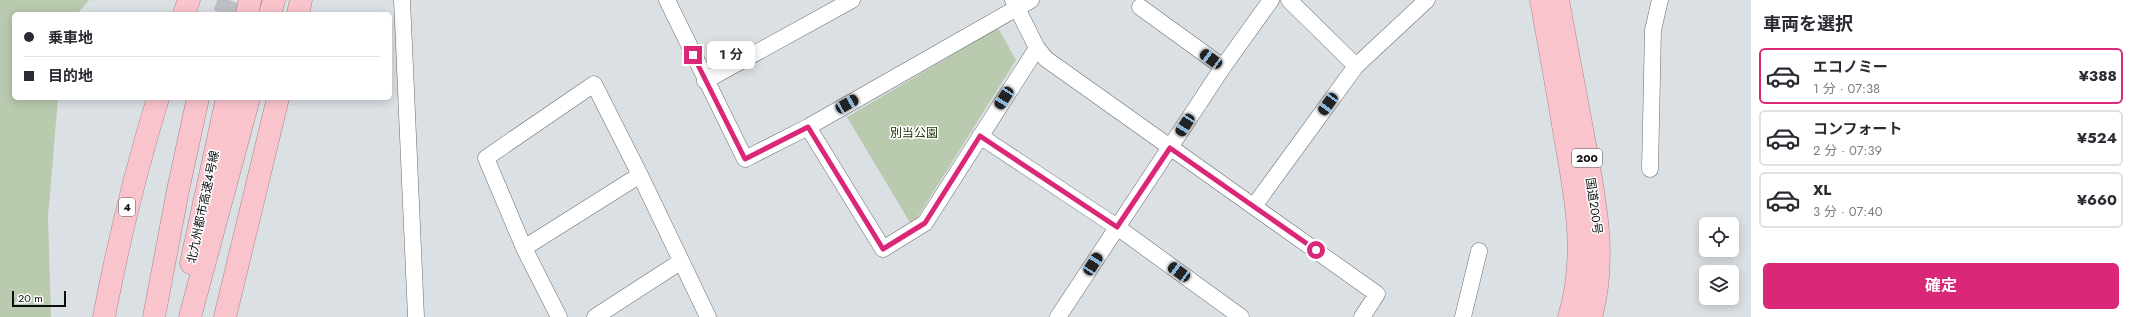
<!DOCTYPE html>
<html lang="ja">
<head>
<meta charset="utf-8">
<style>
  body { margin:0; font-family:Jost,"Noto Sans JP",sans-serif; background:#f2f2f3; color:#2b2b33; height:100vh; display:flex; flex-direction:column; font-size:15px; white-space:nowrap }
  * { box-sizing:border-box; margin:0 }
  p { font-size:13px; color:#7c7c81 }
  .icon { flex:none; width:22px; height:22px; fill:none; stroke:currentColor; stroke-width:2; stroke-linecap:round; stroke-linejoin:round }
  .map { position:relative; flex:1; overflow:hidden }
  .panel { display:flex; flex-direction:column; background:#fff; width:380px }
  .panel>* { flex:none }
  .banner { position:absolute; left:12px; top:12px; width:380px; height:88px; border-radius:6px; box-shadow:0 2px 10px #0003; display:grid; align-content:center; height:88px; padding:0 12px; background:#fff }
  .controls { position:absolute; left:1699px; top:217px; display:grid; gap:8px }
  .controls a { display:grid; place-items:center; width:40px; height:40px; border-radius:6px; background:#fff; box-shadow:0 2px 10px #0003; font-size:20px }
  .scale { position:absolute; left:12px; bottom:10px; width:54px; box-sizing:border-box; padding-left:4px; border:2px solid #0b0d0e; border-top:0; font-size:11px; line-height:14px; white-space:nowrap; color:#0b0d0e; -webkit-text-stroke:3px #fff; paint-order:stroke }
  .end { position:absolute; width:18px; height:18px; margin:-9px; border:5px solid #db2777; background:#fff; box-shadow:0 0 0 2px #fff }
  .from { border-radius:50% }
  .bubble { position:absolute; height:28px; border-radius:6px; background:#fff; box-shadow:0 2px 10px #0003; font-size:13px; font-weight:700; line-height:28px; text-align:center }
  .car { position:absolute; width:12px; height:24px; margin:-12px -6px; border-radius:5px; box-shadow:0 0 3px 1px #0007; background:linear-gradient(#222 24%,#8ab4d8 0 40%,#222 0 76%,#8ab4d8 0 86%,#222 0) }
  .banner b { display:flex; align-items:center; gap:14px; height:38px; font-size:15px }
  .banner b+b { border-top:1px solid #e1e1e2 }
  .banner i { width:10px; height:10px; background:#2b2b33 }
  ul { padding:0; list-style:none }
  li { display:flex; align-items:center; gap:12px; height:56px; margin:0 8px 6px; padding:0 4px; border:2px solid #e1e1e2; border-radius:6px }
  li div { flex:1 }
  li b { display:block; font-size:15px }
  li em { font-style:normal; font-weight:700 }
  li.selected { border-color:#db2777 }
  li>.icon { width:36px; height:36px; stroke-width:1.5 }
  h2 { padding:0 12px; font-size:18px; line-height:48px }
  .primary-button { display:flex; gap:8px; margin-top:auto; padding:8px 12px }
  .primary-button a { flex:1; height:46px; border-radius:6px; background:#db2777; color:#fff; font-size:16px; font-weight:700; line-height:46px; text-align:center }
  main { display:flex; flex:1; min-height:0 }
  .map>svg:first-child { display:block }
  .green { fill:#b9caae }
  .lines { fill:none; stroke-linecap:round; stroke-linejoin:round }
  .highway-tunnel { stroke:#bcc0c5; stroke-width:22; stroke-dasharray:22 11; stroke-linecap:butt }
  .street-casing { stroke:#686d71; stroke-width:17 }
  .highway-casing { stroke:#a6848a; stroke-width:23 }
  .street { stroke:#fff; stroke-width:16 }
  .highway { stroke:#fac4cd; stroke-width:22 }
  .route { stroke:#db2777; stroke-width:5 }
  .labels { text-anchor:middle; stroke-width:3; stroke-linejoin:round; paint-order:stroke }
  .shield { fill:#fff; stroke:#545656; stroke-width:1 }
  .shield-label { font-size:11px; font-weight:bold; fill:#0b0d0e }
  .park-label { font-size:12px; fill:#183102; stroke:#fff }
  .street-label { font-size:12px; fill:#0b0d0e; stroke:#fff }
</style>
</head>
<body>
<main>
<div class="map">
<svg width="1751" height="317" viewBox="0 0 1751 317">
  <rect width="100%" height="100%" fill="#dbe0e5"/>
  <path class="green" d="M0,0H89L77,14H14V98H58L48,217L51,317H0Z
    M998,28L1016,60L912,226L847,117Z"/>
  <g class="lines">
    <path class="highway-tunnel" d="M224,14L229,0"/>
    <g class="street-casing">
      <path id="street" d="M402,0L416,317
        M667,0L745,159L808,127L1031,0
        M1289,0L1356,66
        M1140,7L1223,67
        M1037,48L1046,59L1377,294L1362,317
        M705,81L852,0
        M808,127L883,249L925,223L1037,48L1013,0
        M980,136L1117,227L1241,317
        M1650,169L1653,30L1660,0
        M1254,206L1356,66L1427,0
        M524,248L640,175
        M559,317L524,248L486,158L594,84L640,175L708,317
        M595,317L680,262
        M1058,317L1223,67L1271,0
        M1463,317L1479,251"/>
    </g>
    <g class="highway-casing">
      <path id="highway" d="M1541,0C1549,44 1557,88 1564,131C1575,193 1588,255 1569,317
        M1558,0C1566,45 1575,89 1583,134C1594,195 1608,256 1591,317
        M184,14L189,0
        M247,14L250,0
        M270,14L274,0
        M298,14L301,0
        M191,263L227,98
        M104,317C118,243 136,170 158,98
        M154,317L178,190L198,98
        M190,317L249,98
        M225,317L278,98"/>
    </g>
    <use href="#street" class="street"/>
    <use href="#highway" class="highway"/>
  </g>
  <g class="lines">
    <path class="route" d="M693,55L745,159L808,127L883,249L925,223L980,136L1117,227L1170,148L1316,250"/>
  </g>
  <g class="labels">
    <g class="shield">
      <rect x="1572" y="149" width="30" height="18" rx="3"/>
      <rect x="119" y="198" width="16" height="18" rx="3"/>
    </g>
    <g class="shield-label">
      <text x="1587" y="162">200</text>
      <text x="127" y="211">4</text>
    </g>
    <g class="park-label">
      <text x="914" y="137">別当公園</text>
    </g>
    <g class="street-label">
      <text transform="translate(1594 206) rotate(82)" y="4">国道200号</text>
      <text transform="translate(203 207) rotate(-78)" y="4">北九州都市高速4号線</text>
    </g>
  </g>
</svg>
<div class="controls">
<a><svg class="icon" aria-label="locate" viewBox="0 0 24 24"><circle cx="12" cy="12" r="6"/><path d="M12 2v4M12 18v4M2 12h4M18 12h4"/></svg></a>
<a><svg class="icon" aria-label="layers" viewBox="0 0 24 24"><path d="M12 4l9 5-9 5-9-5zM3 14l9 5 9-5"/></svg></a>
</div>
<div class="scale">20 m</div>
<i class="end from" style="left:1316px;top:250px"></i>
<i class="end" style="left:693px;top:55px"></i>
<div class="bubble" style="left:707px;top:41px;width:48px">1 分</div>
<i class="car" style="left:1211px;top:59px;rotate:306deg"></i>
<i class="car" style="left:1004px;top:98px;rotate:213deg"></i>
<i class="car" style="left:847px;top:104px;rotate:60deg"></i>
<i class="car" style="left:1328px;top:104px;rotate:216deg"></i>
<i class="car" style="left:1185px;top:125px;rotate:213deg"></i>
<i class="car" style="left:1093px;top:264px;rotate:33deg"></i>
<i class="car" style="left:1179px;top:272px;rotate:306deg"></i>
<div class="banner">
<b><i class="from"></i>乗車地</b>
<b><i></i>目的地</b>
</div>
</div>
<section class="panel">
<h2>車両を選択</h2>
<ul>
<li class="selected"><svg class="icon" aria-label="car" viewBox="0 0 24 24"><path d="M5 17H2v-5l4-1 3-4h7l3 4 3 1v5h-3M9 17h6M6 11h13"/><circle cx="7" cy="17" r="2"/><circle cx="17" cy="17" r="2"/></svg><div><b>エコノミー</b><p>1 分 · 07:38</p></div><em>¥388</em></li>
<li><svg class="icon" aria-label="car" viewBox="0 0 24 24"><path d="M5 17H2v-5l4-1 3-4h7l3 4 3 1v5h-3M9 17h6M6 11h13"/><circle cx="7" cy="17" r="2"/><circle cx="17" cy="17" r="2"/></svg><div><b>コンフォート</b><p>2 分 · 07:39</p></div><em>¥524</em></li>
<li><svg class="icon" aria-label="car" viewBox="0 0 24 24"><path d="M5 17H2v-5l4-1 3-4h7l3 4 3 1v5h-3M9 17h6M6 11h13"/><circle cx="7" cy="17" r="2"/><circle cx="17" cy="17" r="2"/></svg><div><b>XL</b><p>3 分 · 07:40</p></div><em>¥660</em></li>
</ul>
<div class="primary-button"><a>確定</a></div>
</section>
</main>
</body>
</html>
